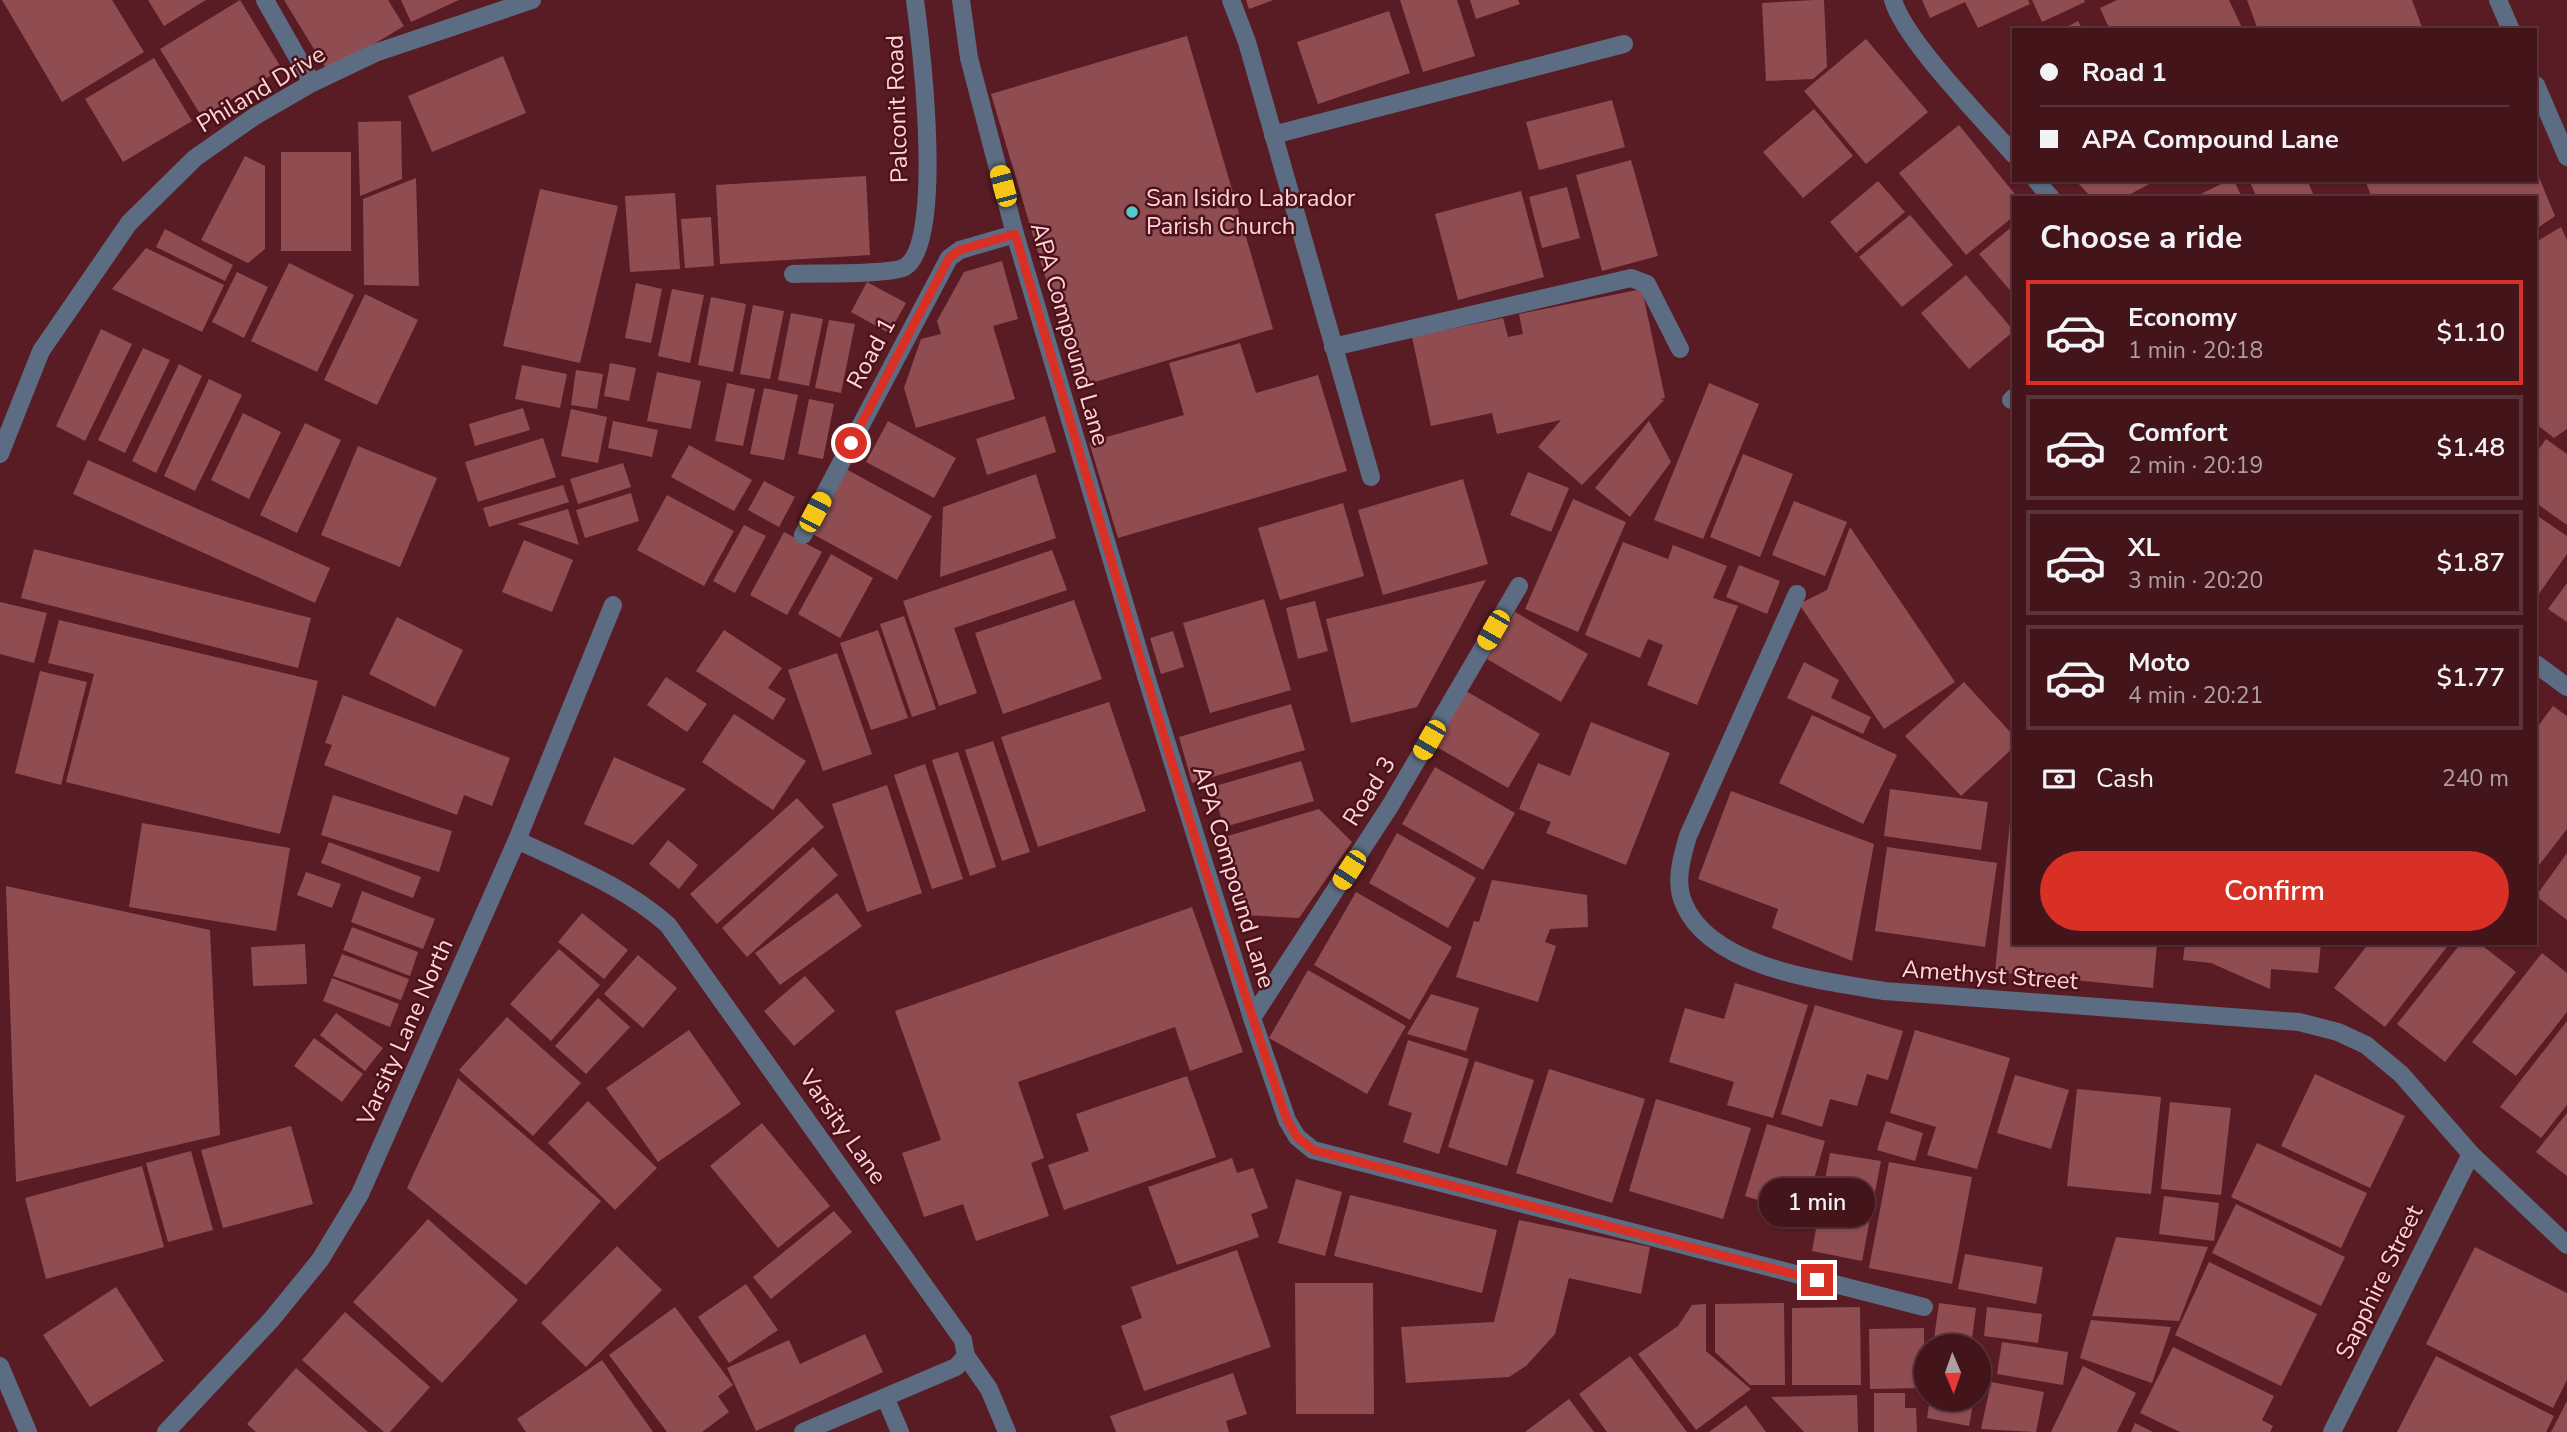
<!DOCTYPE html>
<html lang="en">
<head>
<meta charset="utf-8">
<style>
  body { margin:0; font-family:"Nunito Sans",sans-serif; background:#4d2228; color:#f1f3f6; height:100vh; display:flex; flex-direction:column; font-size:26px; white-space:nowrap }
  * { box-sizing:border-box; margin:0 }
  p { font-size:23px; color:#af9fa3 }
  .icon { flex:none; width:38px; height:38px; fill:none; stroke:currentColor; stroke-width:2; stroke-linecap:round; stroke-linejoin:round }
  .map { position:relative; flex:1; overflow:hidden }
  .side { position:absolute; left:2012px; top:196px; width:525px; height:749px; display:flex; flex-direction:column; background:#43151b; border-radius:0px; box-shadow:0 2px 5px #0004,0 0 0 2px #5b343a }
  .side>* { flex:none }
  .banner { position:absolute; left:2012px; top:28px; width:525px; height:154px; border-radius:0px; box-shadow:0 2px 5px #0004,0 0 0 2px #5b343a; display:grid; align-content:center; height:154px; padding:0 28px; background:#43151b }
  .needle { width:46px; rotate:178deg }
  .fabs { position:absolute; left:1914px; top:1334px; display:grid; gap:14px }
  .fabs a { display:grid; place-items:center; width:77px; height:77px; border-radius:50%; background:#43151b; box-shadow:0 2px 5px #0004,0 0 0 2px #5b343a; font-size:35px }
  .end { position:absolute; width:32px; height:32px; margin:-16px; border:9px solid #d93025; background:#fff; box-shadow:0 0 0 4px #fff }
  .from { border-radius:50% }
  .bubble { position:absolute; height:49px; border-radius:24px; background:#43151b; box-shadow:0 2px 5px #0004,0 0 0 2px #5b343a; font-size:23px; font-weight:600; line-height:49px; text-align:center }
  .car { position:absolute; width:21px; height:42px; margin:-21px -10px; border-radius:9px; box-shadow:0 0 5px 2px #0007; background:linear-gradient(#f5c518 24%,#345 0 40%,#f5c518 0 76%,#345 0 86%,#f5c518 0) }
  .banner b { display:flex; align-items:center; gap:24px; height:66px; font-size:26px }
  .banner b+b { border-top:2px solid #5b343a }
  .banner i { width:18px; height:18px; background:#f1f3f6 }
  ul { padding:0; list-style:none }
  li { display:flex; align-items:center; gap:21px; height:105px; margin:0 14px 10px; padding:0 14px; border:4px solid #5b343a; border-radius:0px }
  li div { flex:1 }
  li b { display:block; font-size:26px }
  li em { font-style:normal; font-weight:600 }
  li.active { border-color:#d93025 }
  li>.icon { width:63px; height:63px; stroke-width:1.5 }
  h2 { padding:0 28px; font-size:32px; line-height:84px }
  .pay { display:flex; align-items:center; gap:18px; height:77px; padding:0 28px; font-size:26px }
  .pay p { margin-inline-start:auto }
  .primary-button { display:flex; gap:14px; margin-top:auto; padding:14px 28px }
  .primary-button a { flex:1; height:80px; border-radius:42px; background:#d93025; color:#fff; font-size:28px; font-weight:600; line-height:80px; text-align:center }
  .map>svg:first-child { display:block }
  .building { fill:#8f4d52 }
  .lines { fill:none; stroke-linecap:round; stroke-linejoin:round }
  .service { stroke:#5c6d83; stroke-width:18 }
  .minor { stroke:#5c6d83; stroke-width:18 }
  .route { stroke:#d93025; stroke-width:9 }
  .poi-dot { fill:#52cdce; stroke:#4d111b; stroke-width:2.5 }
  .labels { text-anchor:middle; stroke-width:5; stroke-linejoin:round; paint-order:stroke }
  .street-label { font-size:24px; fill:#fdd5d6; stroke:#4d111b }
  .poi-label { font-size:24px; fill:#fdd5d6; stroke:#4d111b; text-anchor:start }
</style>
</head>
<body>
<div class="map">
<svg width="2567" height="1432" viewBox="0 0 2567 1432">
  <rect width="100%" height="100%" fill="#591c24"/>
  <path class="building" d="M2,0H112L144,52L62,102Z
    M148,0H206L164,26Z
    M240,0L282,69L202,117L160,49Z
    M284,0H388L404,26L328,72Z
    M401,0H459L411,22Z
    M1246,0H1273L1249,9Z
    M1400,0H1457L1475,56L1423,72Z
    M1470,0H1518L1520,4L1476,19Z
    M1814,0H1824L1827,67L1813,79L1766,81L1762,3Z
    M1922,0H2028L2030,4L1978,28L1965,2L1930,18Z
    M2032,0H2084L2085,2L2042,22Z
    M2117,0H2229L2243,30H2110L2100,8Z
    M2247,0H2412L2423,30H2258Z
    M1389,11L1410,73L1318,104L1297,42Z
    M2078,21L2083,30H2061Z
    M1187,36L1273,329L1078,387L991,94Z
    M1866,39L1928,112L1866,164L1804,91Z
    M503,56L526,113L432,152L408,96Z
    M154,58L192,121L123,162L85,99Z
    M1612,100L1625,147L1539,170L1526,122Z
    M1814,109L1853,156L1803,198L1763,152Z
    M401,121L402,179L360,196L358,122Z
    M1959,125L2018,198H2014V216L1966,255L1899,173Z
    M281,152H351V251H281Z
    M245,156L265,166V249L248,263L201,240Z
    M1631,160L1658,256L1602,271L1576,175Z
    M2536,170L2555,216L2536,229V198H2372L2365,180H2536Z
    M866,176L870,255L720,264L716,185Z
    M416,178L419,286L364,285L363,199Z
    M2075,180H2157L2123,198H2092Z
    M2229,180H2234L2242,198H2193Z
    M2249,180H2307L2315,198H2257Z
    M1878,181L1905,212L1856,253L1830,222Z
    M1567,187L1580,238L1542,248L1529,197Z
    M540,189L618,206L580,363L503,346Z
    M1521,191L1544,277L1458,300L1435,214Z
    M675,193L680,269L630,272L625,196Z
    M1910,215L1953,265L1902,307L1859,257Z
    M711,217L714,266L685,268L681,219Z
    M2014,225V295L1979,254Z
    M2561,227L2567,240V429L2554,438L2536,424V242Z
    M165,229L233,265L225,281L156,247Z
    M146,248L224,285L202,332L112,289Z
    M1002,261L1018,319L993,326L1015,399L916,428L904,388L921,339L941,334L937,321L964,272Z
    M289,263L354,295L317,372L251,341Z
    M237,272L268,287L244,338L212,322Z
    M1966,275L2014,331L1969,369L1921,313Z
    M867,282L906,303L889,333L851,312Z
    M636,283L662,289L651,343L625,338Z
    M672,289L704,295L690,363L658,356Z
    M1642,289L1665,398L1660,399L1664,400L1582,485L1538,447L1561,420L1497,434L1492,413L1431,426L1412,337L1503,318L1508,337L1523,334L1519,314Z
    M365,294L418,320L377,405L324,380Z
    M711,297L746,304L733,372L698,365Z
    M753,305L784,311L770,379L740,374Z
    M791,313L823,319L809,386L778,380Z
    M829,320L855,324L841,393L815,388Z
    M101,329L132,344L85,441L56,426Z
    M1240,343L1256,393L1318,375L1347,471L1118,538L1089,442L1184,415L1169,363Z
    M143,348L170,360L125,453L98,440Z
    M610,363L636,368L629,401L604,396Z
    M179,364L202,376L156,473L132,461Z
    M522,365L567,374L560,408L515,399Z
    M576,370L603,374L597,409L571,405Z
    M657,372L701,381L691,429L647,421Z
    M209,379L242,395L195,491L164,476Z
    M727,383L755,389L743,446L715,441Z
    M1709,383L1759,404L1703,539L1654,520Z
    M764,388L798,395L784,460L750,454Z
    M809,399L834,404L823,459L798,454Z
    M523,408L530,430L475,446L469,424Z
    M571,409L607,417L598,463L561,456Z
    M243,413L281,432L249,499L211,480Z
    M1045,416L1056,452L987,475L976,439Z
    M613,421L658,430L652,457L608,448Z
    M888,421L956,458L934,498L866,462Z
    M1649,421L1671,462L1630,517L1595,488Z
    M305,423L341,440L297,533L260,515Z
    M543,438L556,477L478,502L465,462Z
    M2546,439L2567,454V525L2536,503V453Z
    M689,445L752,480L734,511L671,477Z
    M358,446L437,478L400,567L321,535Z
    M1743,454L1793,474L1760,557L1710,537Z
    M88,460L330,568L315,603L73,494Z
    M623,463L631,487L578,504L570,479Z
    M846,469L932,516L897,580L811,533Z
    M1528,472L1569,488L1551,532L1510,515Z
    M1036,474L1056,538L940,577L943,507Z
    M1463,479L1488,564L1383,595L1358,510Z
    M764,481L795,497L779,527L748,510Z
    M563,485L569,502L489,527L483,508Z
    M631,493L639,521L585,538L576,510Z
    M667,495L734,531L704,586L637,550Z
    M1573,499L1626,522L1578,632L1525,609Z
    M1794,501L1847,522L1825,576L1772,555Z
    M1343,503L1364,576L1280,600L1258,528Z
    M568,509L579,545L517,524Z
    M2536,515L2567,536V554L2536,598Z
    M744,525L766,536L735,593L713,581Z
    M1850,527L1955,682L1884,729L1799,604L1827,590Z
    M784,532L822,552L787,615L750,595Z
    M524,540L573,560L552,612L502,592Z
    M1623,542L1668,559L1673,545L1727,566L1713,598L1738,606L1697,705L1647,685L1663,645L1648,639L1640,658L1585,635Z
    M34,549L311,618L298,668L21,598Z
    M1052,550L1067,590L954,628L977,693L939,706L903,601Z
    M831,554L873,578L840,638L798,614Z
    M1739,565L1780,581L1767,614L1726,597Z
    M1486,580L1417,707L1351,723L1326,619Z
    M2567,583V622L2548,609Z
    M1264,599L1291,690L1210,713L1183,623Z
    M1074,600L1102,679L1003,714L975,633Z
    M1315,601L1328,651L1298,659L1286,608Z
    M0,602L47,613L34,663L0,654Z
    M1515,612L1588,654L1561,702L1487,659Z
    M904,616L936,709L912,717L880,624Z
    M397,617L463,650L435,707L369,674Z
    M59,620L318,681L280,834L66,782L94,674L48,663Z
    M724,630L782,668L768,688L786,699L773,720L696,671Z
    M878,630L908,718L871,730L840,643Z
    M1173,631L1184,667L1161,674L1150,638Z
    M837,653L872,754L823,771L788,670Z
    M1804,662L1839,680L1831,698L1871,717L1863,734L1787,698Z
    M40,671L87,682L61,785L15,773Z
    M666,677L707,704L687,732L647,705Z
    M1964,682L2014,736V747L1961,796L1905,736Z
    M1466,691L1540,734L1508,788L1435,746Z
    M343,695L510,758L492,806L464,795L457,815L324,765L332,745L325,743Z
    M1109,702L1146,811L1038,847L1001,737Z
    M1291,704L1305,750L1192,783L1179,737Z
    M2553,706L2567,716V829L2536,869V729Z
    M734,714L806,761L773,810L702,762Z
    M1812,715L1897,755L1863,824L1779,783Z
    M1591,722L1670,753L1626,865L1546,833L1551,822L1519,809L1538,763L1570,776Z
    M993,741L1030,852L1002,861L965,750Z
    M958,752L996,867L970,876L932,760Z
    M614,757L686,789L633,845L584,824Z
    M1301,761L1314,801L1224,827L1212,787Z
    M925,764L963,879L932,889L894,775Z
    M1435,767L1515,813L1483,870L1402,824Z
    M887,785L922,893L867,912L832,804Z
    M1890,789L1988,802L1981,850L1884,836Z
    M1731,791L1874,844L1852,961L1772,928L1778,909L1698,879Z
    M333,795L452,831L439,872L321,835Z
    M797,798L824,827L717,924L690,894Z
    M2012,801L2014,943H2157L2153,988L1995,972Z
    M1319,809L1352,842L1299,918L1245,915L1221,838Z
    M142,823L290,848L276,931L129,907Z
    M1397,833L1476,878L1448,928L1369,883Z
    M668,840L698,865L679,889L649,864Z
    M329,842L421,877L413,898L321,863Z
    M813,847L838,875L747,957L722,928Z
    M1887,847L1997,863L1985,947L1875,931Z
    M2567,853V920L2536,896Z
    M306,872L341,884L332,908L297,895Z
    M1492,880L1587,895L1588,927L1550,929L1545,942L1556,946L1538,1002L1456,977L1474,921L1479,922Z
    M6,886L210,930L220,1135L16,1182Z
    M362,891L435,919L423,949L351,922Z
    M1356,892L1452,947L1410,1020L1314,965Z
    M837,893L862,926L780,985L755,953Z
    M1192,907L1243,1052L1190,1071L1175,1027L1018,1082L1044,1158L1031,1163L1049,1216L976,1241L963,1204L924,1217L902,1153L941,1140L895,1011Z
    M582,913L628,950L604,979L558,942Z
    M352,927L418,952L410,976L343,950Z
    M2185,943H2321L2318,973L2271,969L2270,989L2211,963L2183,960Z
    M2369,943H2450L2385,1027L2334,988Z
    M2461,943H2479L2516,972L2445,1062L2397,1024Z
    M305,944L307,984L253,986L251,947Z
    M559,949L600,985L551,1041L510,1004Z
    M2542,953L2567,973V1012L2516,1076L2472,1042Z
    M342,954L409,979L401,1000L333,976Z
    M638,955L677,988L643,1028L604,994Z
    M1308,970L1406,1026L1367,1094L1269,1038Z
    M805,976L835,1011L794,1046L764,1011Z
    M332,978L399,1004L390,1027L323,1001Z
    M1735,983L1808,1005L1773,1118L1727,1105L1734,1082L1669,1062L1685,1008L1724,1019Z
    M1431,994L1479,1008L1466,1051L1407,1034Z
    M598,998L630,1027L586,1074L555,1046Z
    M1815,1005L1903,1031L1888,1080L1867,1074L1857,1106L1830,1099L1822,1127L1781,1114Z
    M336,1013L383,1048L365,1071L320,1035Z
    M507,1017L581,1083L533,1136L459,1070Z
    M2567,1021V1105L2541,1138L2500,1107Z
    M689,1030L741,1104L658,1162L606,1088Z
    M1915,1030L2010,1058L1977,1169L1927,1155L1936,1127L1890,1113Z
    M314,1038L363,1074L342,1102L294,1066Z
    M1408,1040L1469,1059L1439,1154L1403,1142L1412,1113L1388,1105Z
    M1475,1061L1534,1080L1507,1166L1448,1147Z
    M1549,1069L1645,1099L1612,1203L1516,1173Z
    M2315,1074L2405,1116L2370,1188L2281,1146Z
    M2015,1075L2069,1090L2051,1149L1997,1133Z
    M1187,1076L1216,1157L1064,1210L1048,1165L1089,1151L1076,1114Z
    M458,1078L601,1201L526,1285L407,1188Z
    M2077,1089L2161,1097L2151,1194L2067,1186Z
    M1656,1099L1751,1128L1723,1219L1629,1191Z
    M588,1101L657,1168L615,1210L548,1143Z
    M2170,1102L2231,1108L2221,1195L2161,1189Z
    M2567,1113V1176L2536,1152Z
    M1886,1121L1923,1133L1915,1161L1877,1150Z
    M762,1123L830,1206L778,1248L710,1166Z
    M1767,1124L1825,1141L1804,1214L1745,1196Z
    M291,1126L313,1204L223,1228L201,1150Z
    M2257,1143L2367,1193L2341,1248L2231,1197Z
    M191,1151L213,1230L168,1242L146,1163Z
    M1830,1153L1881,1161L1862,1261L1812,1251Z
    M1232,1158L1237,1173L1253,1168L1268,1208L1251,1214L1259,1237L1177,1265L1148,1187Z
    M1889,1162L1972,1177L1952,1284L1869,1268Z
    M142,1166L164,1247L46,1279L25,1198Z
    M1296,1179L1342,1192L1325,1256L1278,1243Z
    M1350,1195L1497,1230L1482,1293L1334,1256Z
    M2164,1196L2219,1203L2214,1241L2159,1234Z
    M2236,1204L2345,1257L2321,1306L2212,1253Z
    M834,1211L852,1232L771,1299L753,1277Z
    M428,1219L518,1300L442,1383L353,1302Z
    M1519,1220L1650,1247L1641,1294L1569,1278L1555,1334L1526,1366L1509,1377L1406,1383L1401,1327L1494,1322Z
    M2116,1237L2208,1247L2179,1321L2092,1316Z
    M617,1246L662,1290L586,1367L541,1323Z
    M2475,1247L2567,1293V1380L2553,1408L2426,1344Z
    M1237,1250L1271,1347L1144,1391L1121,1326L1142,1318L1131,1287Z
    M1965,1254L2043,1267L2036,1304L1958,1289Z
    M2209,1262L2317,1314L2281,1386L2175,1335Z
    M1295,1283H1373L1374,1414H1296Z
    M746,1284L778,1330L729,1363L698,1317Z
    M116,1287L164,1361L90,1407L43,1335Z
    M1784,1303L1785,1385H1750L1715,1352V1304Z
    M1939,1303L1976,1308L1971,1346H1933Z
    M1706,1304V1351L1751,1389L1696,1430L1638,1354L1678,1326L1692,1305Z
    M675,1307L733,1385L718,1396L729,1412L702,1432H667L609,1355Z
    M1860,1307L1861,1385H1792V1308Z
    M1987,1307L2042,1314L2038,1343L1984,1336Z
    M345,1312L430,1387L390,1432H384L302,1360Z
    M2091,1320L2171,1327L2152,1383L2080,1358Z
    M1924,1328V1388L1870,1389L1869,1329Z
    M865,1334L883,1372L756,1431L727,1368L789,1340L800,1364Z
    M2002,1342L2068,1352L2063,1385L1997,1374Z
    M2173,1347L2274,1396L2262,1420L2273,1426L2270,1432H2180L2140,1413Z
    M1630,1356L1687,1432H1607L1579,1394Z
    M2436,1356L2554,1416L2546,1432H2397Z
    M602,1360L653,1432H526L517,1419Z
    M2083,1366L2136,1393L2117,1432H2051Z
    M296,1368L368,1432H256L247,1424Z
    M1233,1373L1247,1414L1226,1421L1229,1432H1116L1110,1416Z
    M1991,1382L2044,1392L2036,1432L1981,1429Z
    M1874,1393H1905V1408H1916L1917,1432H1874Z
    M1857,1395L1858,1432H1804L1771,1397Z
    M1930,1398H1974L1969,1426L1927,1418Z
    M1569,1399L1594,1432H1525Z
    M2567,1401V1432H2551Z
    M1746,1405L1766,1432H1709Z
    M2135,1423L2153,1432H2131Z"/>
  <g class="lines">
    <path class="service" d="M1273,135L1624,44
      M793,274C813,273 891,275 905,267C945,243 921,45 915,0
      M1333,347L1631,278L1647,284L1680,349
      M2011,400L2014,397
      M803,535L949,258L960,250L1015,234
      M966,1356L989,1389L1007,1432"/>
    <path class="minor" d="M265,0L312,83
      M961,0L969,58L1015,234L1146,676L1252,1018L1287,1120L1297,1137L1313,1150L1924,1307
      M1231,0L1247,42L1371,477
      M1893,0C1905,41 1983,119 2014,155
      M2498,0L2511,30
      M2536,85L2567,157
      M2036,180L2051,198
      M0,454L41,351L129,223L195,158L255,116L312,83L375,53L532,0
      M1797,594L1688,836C1682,857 1674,882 1684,904C1711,968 1823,981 1884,991L2299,1022L2338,1032L2366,1045L2401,1074L2471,1154L2567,1245
      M2536,664L2567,687
      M517,840C569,865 624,886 668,925L963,1340L966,1356L956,1367L803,1432
      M1252,1018L1390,806L1519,586
      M0,1366L28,1432
      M885,1397L900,1432
      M166,1432L271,1320L320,1260L360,1194L517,840L613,605
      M2332,1432L2471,1154"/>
  </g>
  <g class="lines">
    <path class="route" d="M851,443L949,258L960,250L1015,234C1103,530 1187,828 1287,1120L1297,1137L1313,1150L1817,1280"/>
  </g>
  <circle class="poi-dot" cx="1132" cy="212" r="7"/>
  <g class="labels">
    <g class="street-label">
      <text transform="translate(261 89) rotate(-31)" y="8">Philand Drive</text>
      <text transform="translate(897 109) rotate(-92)" y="8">Palconit Road</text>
      <text transform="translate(1070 334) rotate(74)" y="8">APA Compound Lane</text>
      <text transform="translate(871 353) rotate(-62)" y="8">Road 1</text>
      <text transform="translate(1369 791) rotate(-58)" y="8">Road 3</text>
      <text transform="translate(1234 877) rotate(73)" y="8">APA Compound Lane</text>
      <text transform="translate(1990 975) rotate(4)" y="8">Amethyst Street</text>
      <text transform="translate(405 1032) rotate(-66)" y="8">Varsity Lane North</text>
      <text transform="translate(843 1127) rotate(55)" y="8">Varsity Lane</text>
      <text transform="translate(2379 1282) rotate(-64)" y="8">Sapphire Street</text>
    </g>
    <g class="poi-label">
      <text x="1146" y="206">San Isidro Labrador<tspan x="1146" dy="28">Parish Church</tspan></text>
    </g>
  </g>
</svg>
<div class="fabs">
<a><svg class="needle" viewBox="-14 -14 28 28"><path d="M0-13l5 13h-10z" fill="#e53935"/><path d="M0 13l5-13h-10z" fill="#af9fa3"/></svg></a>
</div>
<i class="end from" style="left:851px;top:443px"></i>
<i class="end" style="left:1817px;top:1280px"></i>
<div class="bubble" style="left:1759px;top:1178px;width:116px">1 min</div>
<i class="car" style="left:1003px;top:186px;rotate:345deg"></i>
<i class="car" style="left:815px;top:512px;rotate:28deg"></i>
<i class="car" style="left:1493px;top:630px;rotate:210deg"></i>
<i class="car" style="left:1429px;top:740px;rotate:210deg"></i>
<i class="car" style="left:1349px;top:870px;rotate:213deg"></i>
<div class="banner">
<b><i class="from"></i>Road 1</b>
<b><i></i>APA Compound Lane</b>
</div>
<section class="side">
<h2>Choose a ride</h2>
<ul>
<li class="active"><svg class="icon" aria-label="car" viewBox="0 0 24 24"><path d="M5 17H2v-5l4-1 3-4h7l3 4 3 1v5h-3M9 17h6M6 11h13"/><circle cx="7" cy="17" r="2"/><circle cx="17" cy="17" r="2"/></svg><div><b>Economy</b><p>1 min · 20:18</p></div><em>$1.10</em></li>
<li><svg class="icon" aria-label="car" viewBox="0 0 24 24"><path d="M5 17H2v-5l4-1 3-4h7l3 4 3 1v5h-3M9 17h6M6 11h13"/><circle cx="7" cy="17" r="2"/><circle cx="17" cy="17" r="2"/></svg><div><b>Comfort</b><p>2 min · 20:19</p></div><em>$1.48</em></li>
<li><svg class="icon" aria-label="car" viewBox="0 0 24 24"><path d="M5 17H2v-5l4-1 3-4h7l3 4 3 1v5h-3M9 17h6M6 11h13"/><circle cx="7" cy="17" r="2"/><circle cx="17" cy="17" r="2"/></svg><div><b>XL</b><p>3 min · 20:20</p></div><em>$1.87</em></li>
<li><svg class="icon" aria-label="car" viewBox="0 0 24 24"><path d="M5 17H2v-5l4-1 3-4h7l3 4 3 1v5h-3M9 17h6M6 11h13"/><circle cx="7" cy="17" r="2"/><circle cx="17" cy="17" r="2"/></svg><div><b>Moto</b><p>4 min · 20:21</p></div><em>$1.77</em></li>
</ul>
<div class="pay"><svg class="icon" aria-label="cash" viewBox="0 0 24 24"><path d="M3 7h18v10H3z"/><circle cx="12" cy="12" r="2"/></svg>Cash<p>240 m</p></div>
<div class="primary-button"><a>Confirm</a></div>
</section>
</div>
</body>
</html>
